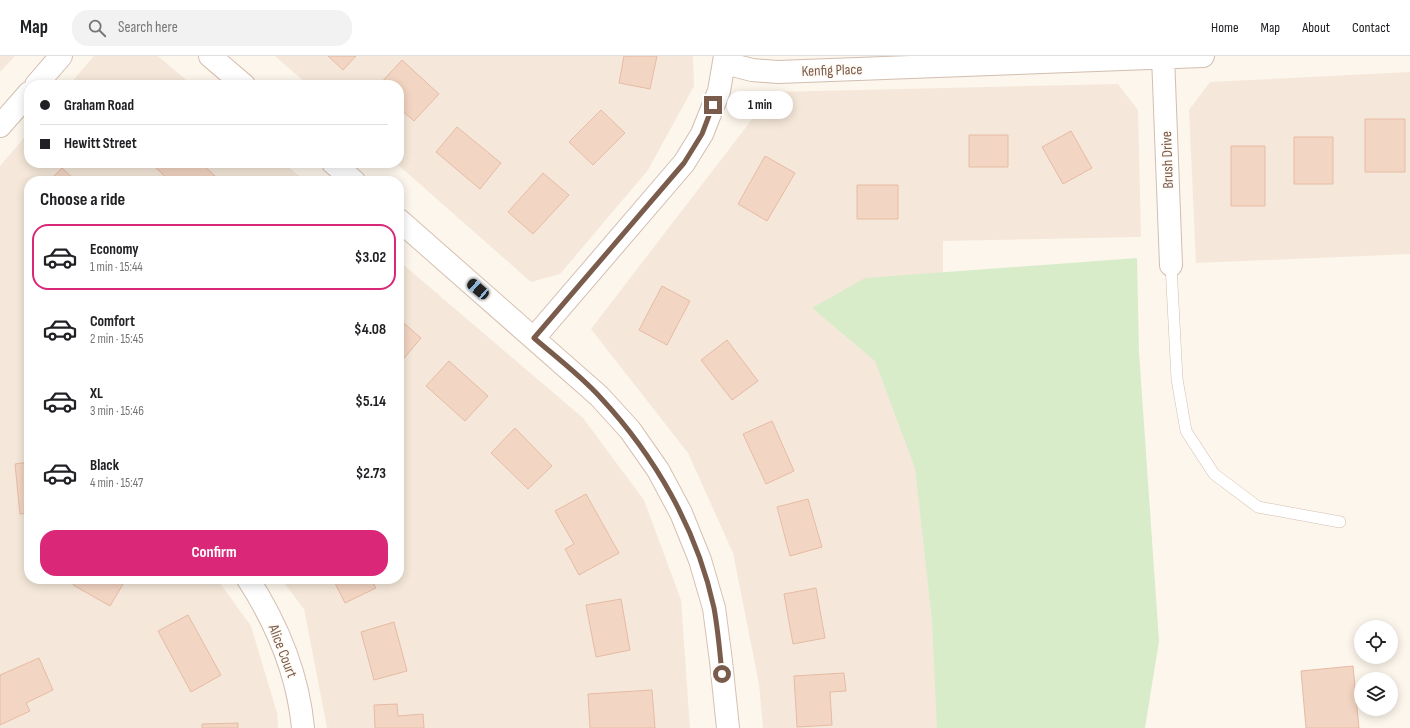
<!DOCTYPE html>
<html lang="en">
<head>
<meta charset="utf-8">
<style>
  body { margin:0; font-family:"Sofia Sans Condensed",sans-serif; background:#f2f2f2; color:#202124; height:100vh; display:flex; flex-direction:column; font-size:15px; white-space:nowrap }
  * { box-sizing:border-box; margin:0 }
  p { font-size:13px; color:#757577 }
  .icon { flex:none; width:22px; height:22px; fill:none; stroke:currentColor; stroke-width:2; stroke-linecap:round; stroke-linejoin:round }
  .map { position:relative; flex:1; overflow:hidden }
  .sheet { position:absolute; left:24px; top:120px; width:380px; height:408px; display:flex; flex-direction:column; background:#fff; border-radius:16px; box-shadow:0 2px 10px #0003 }
  .sheet>* { flex:none }
  .hud { position:absolute; left:24px; top:24px; width:380px; height:88px; border-radius:16px; box-shadow:0 2px 10px #0003; display:grid; align-content:center; height:88px; padding:0 16px; background:#fff }
  .tools { position:absolute; left:1354px; top:564px; display:grid; gap:8px }
  .tools a { display:grid; place-items:center; width:44px; height:44px; border-radius:50%; background:#fff; box-shadow:0 2px 10px #0003; font-size:20px }
  .end { position:absolute; width:18px; height:18px; margin:-9px; border:5px solid #7a5c4d; background:#fff; box-shadow:0 0 0 2px #fff }
  .from { border-radius:50% }
  .bubble { position:absolute; height:28px; border-radius:14px; background:#fff; box-shadow:0 2px 10px #0003; font-size:13px; font-weight:700; line-height:28px; text-align:center }
  .car { position:absolute; width:12px; height:24px; margin:-12px -6px; border-radius:5px; box-shadow:0 0 3px 1px #0007; background:linear-gradient(#222 24%,#8ab4d8 0 40%,#222 0 76%,#8ab4d8 0 86%,#222 0) }
  .hud b { display:flex; align-items:center; gap:14px; height:38px; font-size:15px }
  .hud b+b { border-top:1px solid #e0e0e0 }
  .hud i { width:10px; height:10px; background:#202124 }
  ul { padding:0; list-style:none }
  li { display:flex; align-items:center; gap:12px; height:66px; margin:0 8px 6px; padding:0 8px; border:2px solid transparent; border-radius:16px }
  li div { flex:1 }
  li b { display:block; font-size:15px }
  li em { font-style:normal; font-weight:700 }
  li.active { border-color:#db2777 }
  li>.icon { width:36px; height:36px; stroke-width:1.5 }
  h2 { padding:0 16px; font-size:18px; line-height:48px }
  .cta { display:flex; gap:8px; margin-top:auto; padding:8px 16px }
  .cta a { flex:1; height:46px; border-radius:16px; background:#db2777; color:#fff; font-size:16px; font-weight:700; line-height:46px; text-align:center }
  header { display:flex; align-items:center; gap:24px; box-sizing:border-box; height:56px; padding:0 20px; background:#fff; border-bottom:1px solid #e0e0e0 }
  header strong { font-size:19px }
  nav { display:flex; gap:22px; margin-inline-start:auto; font-size:14px }
  .search { width:280px; height:36px; background:#f2f2f2; display:flex; align-items:center; gap:10px; box-sizing:border-box; padding:0 14px; border-radius:16px; color:#757577; font-size:15px }
  .map>svg:first-child { display:block }
  .residential { fill:#f5e8da }
  .green { fill:#d8ecc9 }
  .building { fill:#f3d5c3; stroke:#e6bba3 }
  .lines { fill:none; stroke-linecap:round; stroke-linejoin:round }
  .lane-casing { stroke:#d1beb0; stroke-width:12 }
  .street-casing { stroke:#d1beb0; stroke-width:24 }
  .secondary-casing { stroke:#d6c0b0; stroke-width:24 }
  .lane { stroke:#fff; stroke-width:11 }
  .street { stroke:#fff; stroke-width:22 }
  .secondary { stroke:#fff; stroke-width:22 }
  .route { stroke:#7a5c4d; stroke-width:5 }
  .labels { text-anchor:middle; stroke-width:3; stroke-linejoin:round; paint-order:stroke }
  .street-label { font-size:15px; fill:#7a5c4d; stroke:#fffaf3 }
</style>
</head>
<body>
<header>
<strong>Map</strong>
<div class="search"><svg class="icon" aria-label="search" viewBox="0 0 24 24"><circle cx="10" cy="10" r="6"/><path d="M15 15l6 6"/></svg>Search here</div>
<nav><a>Home</a><a>Map</a><a>About</a><a>Contact</a></nav>
</header>
<div class="map">
<svg width="1410" height="672" viewBox="0 0 1410 672">
  <rect width="100%" height="100%" fill="#fdf6ec"/>
  <path class="residential" d="M0,0H15L0,16Z
    M94,0H158L192,29H69Z
    M275,0H693L694,30L648,114L560,218L531,226L396,107H399V29H308Z
    M1410,16V198L1196,207L1189,54L1210,26Z
    M1118,28L1138,54L1141,181L943,185V230L962,672H763L759,628L733,497L688,397L591,273L773,36Z
    M29,76V107H284L305,125H29V523H217L251,570L277,657L278,672H0V110Z
    M399,205L583,362L644,444L681,544L690,672H327L304,553L281,523H399Z"/>
  <path class="green" d="M1137,202L1139,296L1159,585L1145,672H937L932,565L915,412L875,305L812,252L865,222Z"/>
  <path class="building" d="M328,0H356L343,14Z
    M624,0H657L650,33L619,27Z
    M402,4L439,38L414,65L399,52V29H379Z
    M601,54L625,77L593,109L569,86Z
    M1365,63H1405V116H1365Z
    M457,71L501,107L480,133L436,96Z
    M1071,75L1092,112L1063,128L1042,91Z
    M969,79H1008V111H969Z
    M1294,81H1333V128H1294Z
    M1231,90H1265V150H1231Z
    M765,100L795,117L767,165L738,148Z
    M161,107H201L215,120L211,125H170L156,112Z
    M62,112L76,125H49Z
    M543,117L569,139L533,178L508,156Z
    M857,129H898V163H857Z
    M29,145V154L25,149Z
    M662,230L690,245L667,289L639,274Z
    M399,263L421,282L400,307L399,306Z
    M727,284L758,325L732,344L701,304Z
    M449,305L488,340L465,365L426,330Z
    M772,365L794,415L766,428L743,378Z
    M515,372L552,410L528,433L491,397Z
    M29,406V457L20,458L15,408Z
    M586,438L619,497L579,519L565,493L574,488L555,455Z
    M808,443L822,491L790,500L777,451Z
    M76,523H126L110,550L73,529Z
    M333,523H371L376,532L345,547Z
    M816,532L825,582L793,588L784,538Z
    M621,543L630,594L596,601L586,549Z
    M188,559L221,619L191,636L158,575Z
    M394,566L407,615L374,624L361,576Z
    M39,602L53,634L26,647L30,655L0,669V619Z
    M1353,610L1359,672H1306L1301,615Z
    M844,617L846,635L830,636L832,669L797,671L794,620Z
    M652,634L655,672H590L588,638Z
    M397,648L398,660L423,658L424,672H375L374,649Z
    M238,667V672H202V668Z"/>
  <g class="lines">
    <g class="lane-casing">
      <path id="lane" d="M1171,209L1177,323L1186,375L1214,418L1258,451L1340,466"/>
    </g>
    <g class="street-casing">
      <path id="street" d="M1163,0L1171,209
        M725,7L752,14L778,16L1203,0
        M36,29L61,0
        M0,70L29,37
        M534,282L684,107L702,78L719,35L725,0
        M248,523C277,568 298,618 303,672"/>
    </g>
    <g class="secondary-casing">
      <path id="secondary" d="M210,0L244,29
        M333,107L354,125
        M399,164L599,340L630,374L658,414L681,457L700,504L714,552L721,605L728,672"/>
    </g>
    <use href="#lane" class="lane"/>
    <use href="#street" class="street"/>
    <use href="#secondary" class="secondary"/>
  </g>
  <g class="lines">
    <path class="route" d="M713,49L702,78L684,107L534,282C556,301 581,320 600,341C655,400 697,473 714,552C718,574 720,597 722,618"/>
  </g>
  <g class="labels">
    <g class="street-label">
      <text transform="translate(832 14) rotate(-2)" y="5">Kenfig Place</text>
      <text transform="translate(1167 104) rotate(-92)" y="5">Brush Drive</text>
      <text transform="translate(283 595) rotate(69)" y="5">Alice Court</text>
    </g>
  </g>
</svg>
<div class="tools">
<a><svg class="icon" aria-label="locate" viewBox="0 0 24 24"><circle cx="12" cy="12" r="6"/><path d="M12 2v4M12 18v4M2 12h4M18 12h4"/></svg></a>
<a><svg class="icon" aria-label="layers" viewBox="0 0 24 24"><path d="M12 4l9 5-9 5-9-5zM3 14l9 5 9-5"/></svg></a>
</div>
<i class="end from" style="left:722px;top:618px"></i>
<i class="end" style="left:713px;top:49px"></i>
<div class="bubble" style="left:727px;top:35px;width:66px">1 min</div>
<i class="car" style="left:478px;top:233px;rotate:311deg"></i>
<div class="hud">
<b><i class="from"></i>Graham Road</b>
<b><i></i>Hewitt Street</b>
</div>
<section class="sheet">
<h2>Choose a ride</h2>
<ul>
<li class="active"><svg class="icon" aria-label="car" viewBox="0 0 24 24"><path d="M5 17H2v-5l4-1 3-4h7l3 4 3 1v5h-3M9 17h6M6 11h13"/><circle cx="7" cy="17" r="2"/><circle cx="17" cy="17" r="2"/></svg><div><b>Economy</b><p>1 min · 15:44</p></div><em>$3.02</em></li>
<li><svg class="icon" aria-label="car" viewBox="0 0 24 24"><path d="M5 17H2v-5l4-1 3-4h7l3 4 3 1v5h-3M9 17h6M6 11h13"/><circle cx="7" cy="17" r="2"/><circle cx="17" cy="17" r="2"/></svg><div><b>Comfort</b><p>2 min · 15:45</p></div><em>$4.08</em></li>
<li><svg class="icon" aria-label="car" viewBox="0 0 24 24"><path d="M5 17H2v-5l4-1 3-4h7l3 4 3 1v5h-3M9 17h6M6 11h13"/><circle cx="7" cy="17" r="2"/><circle cx="17" cy="17" r="2"/></svg><div><b>XL</b><p>3 min · 15:46</p></div><em>$5.14</em></li>
<li><svg class="icon" aria-label="car" viewBox="0 0 24 24"><path d="M5 17H2v-5l4-1 3-4h7l3 4 3 1v5h-3M9 17h6M6 11h13"/><circle cx="7" cy="17" r="2"/><circle cx="17" cy="17" r="2"/></svg><div><b>Black</b><p>4 min · 15:47</p></div><em>$2.73</em></li>
</ul>
<div class="cta"><a>Confirm</a></div>
</section>
</div>
</body>
</html>
